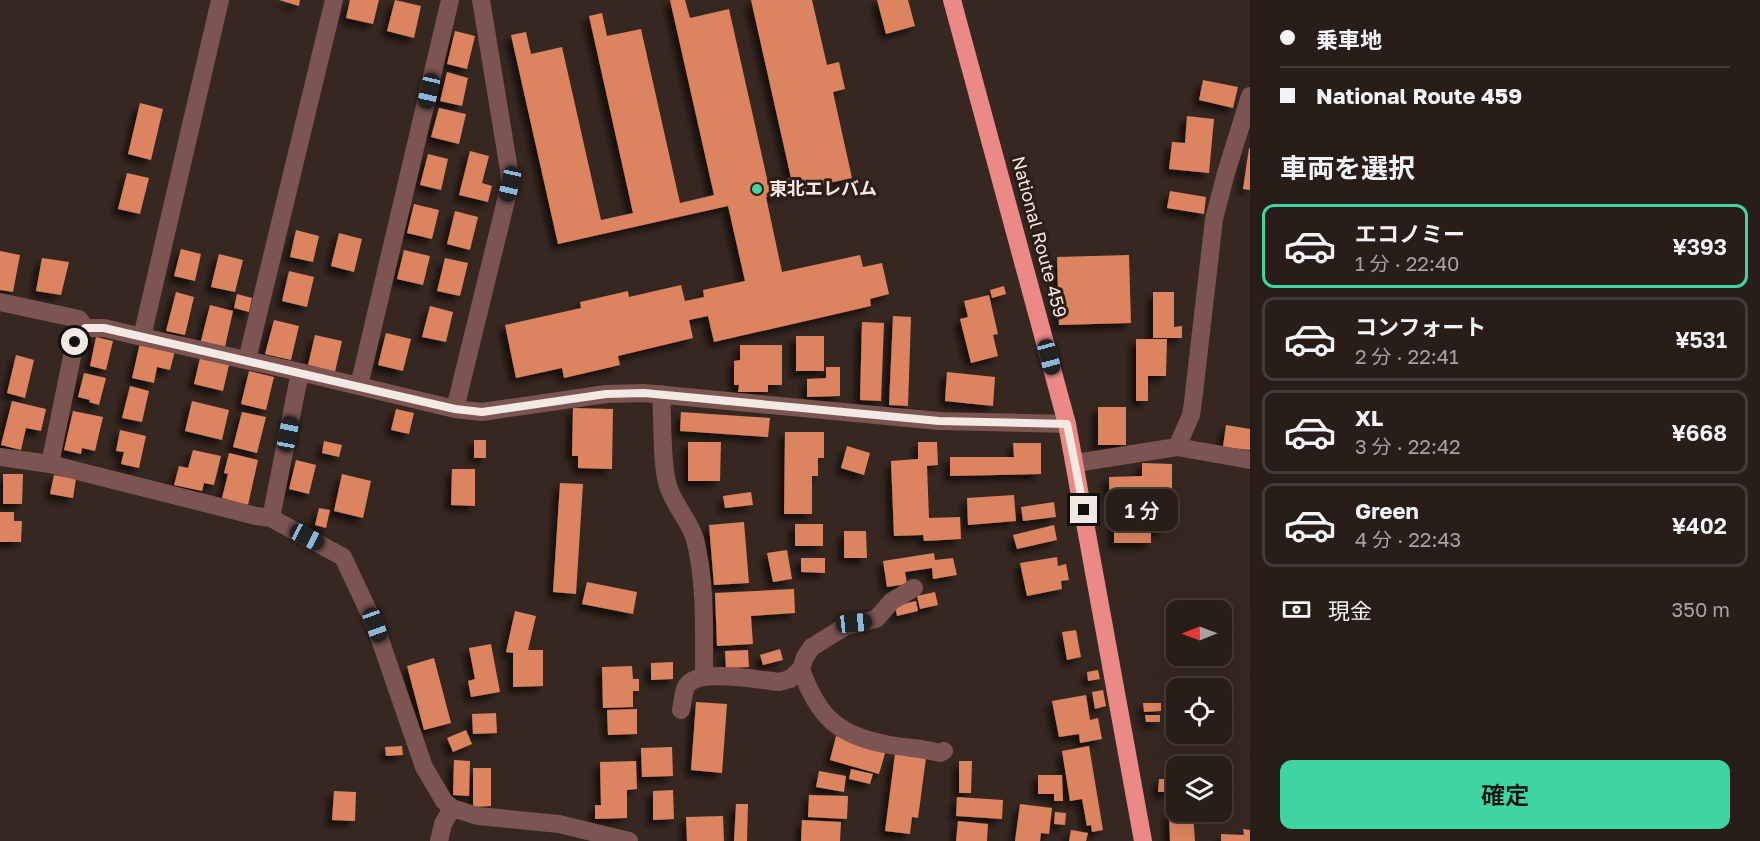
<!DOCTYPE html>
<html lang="ja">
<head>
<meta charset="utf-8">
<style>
  body { margin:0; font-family:"Golos Text","Noto Sans JP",sans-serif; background:#302622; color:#f1f3f6; height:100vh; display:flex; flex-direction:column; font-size:22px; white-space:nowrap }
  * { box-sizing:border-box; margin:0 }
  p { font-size:20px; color:#a5a2a2 }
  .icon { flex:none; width:33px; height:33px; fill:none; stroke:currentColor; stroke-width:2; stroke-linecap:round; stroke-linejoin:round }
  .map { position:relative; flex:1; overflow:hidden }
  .drawer { display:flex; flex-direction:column; background:#281d19; width:510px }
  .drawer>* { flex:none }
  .hud { display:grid; align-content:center; height:132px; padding:0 30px; background:#281d19 }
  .needle { width:39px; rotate:269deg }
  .fabs { position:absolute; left:1166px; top:600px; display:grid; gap:12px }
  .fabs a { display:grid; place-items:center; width:66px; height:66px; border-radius:12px; background:#281d19; box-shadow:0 6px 24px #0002,0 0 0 2px #443b38; font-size:30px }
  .end { position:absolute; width:27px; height:27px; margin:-14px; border:8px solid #f2e8e4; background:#111; box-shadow:0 0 0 3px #111 }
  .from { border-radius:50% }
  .bubble { position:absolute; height:42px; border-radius:12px; background:#281d19; box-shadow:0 6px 24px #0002,0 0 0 2px #443b38; font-size:20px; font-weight:600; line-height:42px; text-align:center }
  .car { position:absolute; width:18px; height:36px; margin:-18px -9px; border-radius:8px; box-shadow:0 0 4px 2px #0007; background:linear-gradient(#222 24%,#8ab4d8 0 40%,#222 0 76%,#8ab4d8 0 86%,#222 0) }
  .hud b { display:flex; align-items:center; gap:21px; height:57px; font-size:22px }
  .hud b+b { border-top:2px solid #443b38 }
  .hud i { width:15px; height:15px; background:#f1f3f6 }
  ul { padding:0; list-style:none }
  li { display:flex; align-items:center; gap:18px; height:84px; margin:0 12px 9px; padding:0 18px; border:3px solid #443b38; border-radius:12px }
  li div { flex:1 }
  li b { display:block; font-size:22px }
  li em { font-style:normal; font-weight:600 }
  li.current { border-color:#3fd4a2 }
  li>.icon { width:54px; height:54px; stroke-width:1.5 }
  h2 { padding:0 30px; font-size:27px; line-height:72px }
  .pay { display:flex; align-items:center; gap:15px; height:66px; padding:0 30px; font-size:22px }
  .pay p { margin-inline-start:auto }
  .cta { display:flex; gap:12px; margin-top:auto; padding:12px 30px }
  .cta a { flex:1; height:69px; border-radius:12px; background:#3fd4a2; color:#111; font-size:24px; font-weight:600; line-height:69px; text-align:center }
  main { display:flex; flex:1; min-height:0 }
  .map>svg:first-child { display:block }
  .building { fill:#dc845f; filter:url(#shadow) }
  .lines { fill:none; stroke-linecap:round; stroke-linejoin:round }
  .minor { stroke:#7c5452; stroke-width:18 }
  .highway { stroke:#eb8986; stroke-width:18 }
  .route { stroke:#f2e8e4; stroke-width:8 }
  .poi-dot { fill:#3fd4a2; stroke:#2c1d17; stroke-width:2 }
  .labels { text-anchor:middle; stroke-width:6; stroke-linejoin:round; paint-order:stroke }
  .poi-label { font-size:18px; font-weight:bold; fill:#f2e8e4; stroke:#2c1d17; text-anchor:start }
  .street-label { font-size:18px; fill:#f2e8e4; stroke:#2c1d17 }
</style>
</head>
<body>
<main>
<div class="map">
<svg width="1250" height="841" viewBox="0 0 1250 841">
  <defs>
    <filter id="shadow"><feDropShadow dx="-5.5" dy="5.5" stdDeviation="3" flood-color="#0009"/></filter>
  </defs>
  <rect width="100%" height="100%" fill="#362721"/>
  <path class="building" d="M279,0H300L299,6Z
    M350,0H379L373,24L346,18Z
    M395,0L421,6L414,38L387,31Z
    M670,0H685L690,18L729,9L768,183L791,178L751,0H812L827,65L839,62L845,89L833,92L852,178L766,197L782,272L860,255L863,267L882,263L889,294L870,299L871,306L714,342L708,316L689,320L693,338L618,356L620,365L564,378L562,368L516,378L505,325L581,308L580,302L628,291L629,297L681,285L685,301L704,297L703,290L745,281L728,206L558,244L511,35L526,32L531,54L562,47L601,220L633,213L589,16L602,13L607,36L641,29L680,203L714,195Z
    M877,0H908L915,26L886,34Z
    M455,31L475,36L467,69L447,64Z
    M447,72L468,78L462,106L440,101Z
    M1203,80L1238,87L1233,108L1199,100Z
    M140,103L163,109L151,160L128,154Z
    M439,108L466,114L459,144L431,137Z
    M1187,116L1214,119L1209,173L1169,169L1172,142L1185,143Z
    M1249,148H1250V190L1243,189Z
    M470,151L489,156L482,183L492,186L488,202L459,195Z
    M428,154L448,159L441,190L420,185Z
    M127,173L149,178L140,214L118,209Z
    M1170,191L1206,197L1204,214L1167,208Z
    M414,204L439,210L432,239L407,233Z
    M455,211L478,217L470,250L447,244Z
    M296,230L319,236L313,262L290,257Z
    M339,233L362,239L354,272L331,266Z
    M181,249L201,254L195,281L174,276Z
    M404,250L430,256L423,285L397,279Z
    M0,251L20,255L13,292L0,290Z
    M219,254L243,260L235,292L211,287Z
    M1129,255L1131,323L1059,325L1057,257Z
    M42,258L69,262L61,295L36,291Z
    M445,258L468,263L460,296L437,291Z
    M289,271L314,277L307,307L282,301Z
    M1004,286L1006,294L992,298L990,290Z
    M176,292L194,297L185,335L166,331Z
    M1153,292H1174V327L1182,326V338H1153Z
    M237,294L252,298L249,312L234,308Z
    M989,295L998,334L993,335L998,356L971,363L960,319L968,317L964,301Z
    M210,305L233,311L225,347L201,341Z
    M430,306L453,312L446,342L422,337Z
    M893,316L911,317L908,406L889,405Z
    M274,320L299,326L291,360L265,354Z
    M862,322L884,323L881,401L860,400Z
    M386,333L411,339L403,371L378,365Z
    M315,335L342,341L335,372L308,365Z
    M796,336H824V371H796Z
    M96,337L113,341L106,370L90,366Z
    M1136,339H1167L1166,376H1148V401H1136Z
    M140,343L175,351L170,370L157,367L154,383L132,378Z
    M740,345H782V385H768V392H738L739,385H734V361L740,360Z
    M16,355L34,360L25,398L7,393Z
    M200,358L229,365L223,391L194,384Z
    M826,367H840V396L807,397V379L826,378Z
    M249,371L274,377L266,410L241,404Z
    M947,372L995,377L993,406L945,401Z
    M84,373L106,378L99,405L89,402L90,400L78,397Z
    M130,386L149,391L142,422L122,418Z
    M12,401L46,409L41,431L26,428L21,450L1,445Z
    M192,401L229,410L222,440L185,431Z
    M1098,407H1126V445H1098Z
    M573,408L613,409L612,469L578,468V456H572Z
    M396,409L414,413L409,434L391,430Z
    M73,411L103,417L95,451L82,448L81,454L64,450Z
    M242,412L266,417L257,453L233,447Z
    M681,412L770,418L768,437L680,431Z
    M1226,425L1250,429V450L1223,447Z
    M120,430L146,436L139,468L121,464L124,452L116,451Z
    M785,432H824V458H818V476H812V514H784Z
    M474,440H486V458H474Z
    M324,441L342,445L339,457L322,453Z
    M688,442H721L720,481H688Z
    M918,442H937L938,465L927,466L929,518L960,517L961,539L924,541L923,535L894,536L891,461L918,459Z
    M1013,443H1041V474L950,476V457H1014Z
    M847,446L870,453L864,475L841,468Z
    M193,450L221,456L214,485L204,483L202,491L174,485L179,466L188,468Z
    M229,453L258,460L248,505L222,498L228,474L224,473Z
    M296,460L316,465L309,494L289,489Z
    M1142,463L1172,464V511H1165V530H1151V543H1114V508H1123V501H1139V496H1109V477L1142,476Z
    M452,469H475V506L451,505Z
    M3,474H23L22,504H3Z
    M342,474L371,481L363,518L334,511Z
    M54,475L76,479L73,498L50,494Z
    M560,483L583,484L576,594L553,592Z
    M751,492L753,505L725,508L723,496Z
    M1014,495L1016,521L968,525L967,498Z
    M1054,502L1056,517L1023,521L1021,507Z
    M319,508L330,510L326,528L315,525Z
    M0,512H14V521H22L21,542H0Z
    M744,522L749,583L714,585L709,525Z
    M795,524H823V546H795Z
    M1054,525L1057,540L1017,549L1013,535Z
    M844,531H866L867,558H844Z
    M787,550L792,579L773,582L767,553Z
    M934,553L935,560L953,558L957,575L933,579L932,568L905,572L907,584L887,587L883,561Z
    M1057,557L1058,566L1066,564L1069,580L1061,581L1062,589L1027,596L1020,563Z
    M801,558H825V573L801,572Z
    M587,582L637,592L633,614L582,604Z
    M794,589L795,613L751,616L753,644L717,646L715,593Z
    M935,592L938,605L920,609L917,596Z
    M916,601L918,611L897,616L895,606Z
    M515,611L536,616L528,650H543V686L513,687V653L506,652Z
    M1076,630L1081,657L1067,660L1062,632Z
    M491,644L500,692L471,697L468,681L475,679L469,648Z
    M780,649L783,660L763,665L760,655Z
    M748,650L749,667L726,668L725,651Z
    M434,658L451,723L424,730L407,666Z
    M673,662V679L651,680V663Z
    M632,666L633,679H639V691H633V707L603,708L602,667Z
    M1098,670L1100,679L1088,681L1087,672Z
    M1103,690L1106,706L1095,709L1092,692Z
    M1086,695L1090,720L1098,718L1102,739L1080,743L1079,734L1059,737L1052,701Z
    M696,702L727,704L722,773L691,770Z
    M1143,703H1161V711L1144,712Z
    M637,709V734L608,735L607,710Z
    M496,713L497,733L473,734L472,714Z
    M1145,715H1160V722H1146Z
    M466,730L472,744L453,752L447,738Z
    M836,736L886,750L879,774L830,760Z
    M402,746L403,755L386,756L385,747Z
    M1089,746L1103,830L1092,832L1091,825L1087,826L1082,799L1070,801L1062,751Z
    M672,747L673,776L642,777L641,748Z
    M895,754L926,758L918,818L912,817L910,834L885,831Z
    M454,760L470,761L469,796L453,795Z
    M636,761L637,789L627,790V818L595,819V805H601L600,762Z
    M959,761H972L971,793H959Z
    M473,768H491V806L473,807Z
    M851,769L873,774L870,784L849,779Z
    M819,771L846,776L844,792L816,787Z
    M1038,775H1062L1063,801H1054V794H1038Z
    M1159,779H1170V792H1158Z
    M673,790L674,819L653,820V791Z
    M334,791L356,792L355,821L332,820Z
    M809,795L848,796L847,819L808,817Z
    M957,797L1003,800L1002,819L956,816Z
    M736,804H748L747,841H734Z
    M1020,804L1052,808L1049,834L1041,833L1040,841H1015Z
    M1055,812L1066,813L1065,825L1054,824Z
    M1193,812L1195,841H1170L1169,813Z
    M723,816L724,841H687L686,817Z
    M802,820L841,822L840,841H801Z
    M958,821L988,824L987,841H956Z
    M1243,829L1250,830V841H1221V834L1244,835Z
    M1071,830L1088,833L1086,841H1069Z"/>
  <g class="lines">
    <path class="minor" d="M220,0L142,337L300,372
      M0,302L79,319L85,328
      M247,360L334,0
      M359,386L450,0
      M661,394C663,419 661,464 668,486C674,505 689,520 695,539C706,583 704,632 704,676
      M455,409L510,184L509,170L481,0
      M1177,447L1191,415L1193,402L1214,219L1226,173L1250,96
      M0,457L50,464L256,516L271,518L343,557L375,625L424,767L444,801L452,808L478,816L559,824L629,841
      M1076,463L1177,447L1250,460
      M50,464L75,342L85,328H104L142,337
      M271,518L300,372L455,409L482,412L606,394L644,393L939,421L1067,424
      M801,669C818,717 838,736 890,745C908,748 923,748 940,753L944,751
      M681,710C683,702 683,688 689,683C704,669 759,680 779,682L790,679L801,669L805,657L812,647L846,626L876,619L892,601L914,588
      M439,841L443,824L452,808"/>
    <path class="highway" d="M952,0L1067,424L1143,841"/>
  </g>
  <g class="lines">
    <path class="route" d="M75,342L85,328H104L455,409L482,412L606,394L644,393L939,421L1067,424L1084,510"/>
  </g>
  <circle class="poi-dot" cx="757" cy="189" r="6"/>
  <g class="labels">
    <g class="poi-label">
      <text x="769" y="195">東北エレバム</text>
    </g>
    <g class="street-label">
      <text transform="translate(1039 237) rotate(75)" y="6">National Route 459</text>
    </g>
  </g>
</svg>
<div class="fabs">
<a><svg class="needle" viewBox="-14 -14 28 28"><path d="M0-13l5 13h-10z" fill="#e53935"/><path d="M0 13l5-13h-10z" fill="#a5a2a2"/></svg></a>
<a><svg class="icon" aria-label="locate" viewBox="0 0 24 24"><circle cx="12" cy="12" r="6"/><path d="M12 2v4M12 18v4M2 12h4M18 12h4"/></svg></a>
<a><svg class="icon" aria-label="layers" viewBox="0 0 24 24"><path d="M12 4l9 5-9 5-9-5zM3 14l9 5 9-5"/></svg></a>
</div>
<i class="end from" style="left:75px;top:342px"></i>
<i class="end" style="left:1084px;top:510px"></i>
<div class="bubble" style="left:1106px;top:489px;width:72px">1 分</div>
<i class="car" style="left:429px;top:91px;rotate:193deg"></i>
<i class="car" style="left:510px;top:184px;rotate:193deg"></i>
<i class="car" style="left:1049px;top:357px;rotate:165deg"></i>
<i class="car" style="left:288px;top:434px;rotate:11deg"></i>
<i class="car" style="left:307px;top:537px;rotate:118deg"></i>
<i class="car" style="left:854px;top:623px;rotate:84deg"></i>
<i class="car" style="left:375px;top:625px;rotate:160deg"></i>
</div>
<section class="drawer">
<div class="hud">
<b><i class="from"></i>乗車地</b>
<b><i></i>National Route 459</b>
</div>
<h2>車両を選択</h2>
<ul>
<li class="current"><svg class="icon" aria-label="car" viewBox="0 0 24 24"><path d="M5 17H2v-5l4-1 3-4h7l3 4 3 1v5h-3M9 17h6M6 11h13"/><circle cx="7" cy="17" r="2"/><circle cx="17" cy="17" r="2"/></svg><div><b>エコノミー</b><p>1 分 · 22:40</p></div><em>¥393</em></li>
<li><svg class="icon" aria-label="car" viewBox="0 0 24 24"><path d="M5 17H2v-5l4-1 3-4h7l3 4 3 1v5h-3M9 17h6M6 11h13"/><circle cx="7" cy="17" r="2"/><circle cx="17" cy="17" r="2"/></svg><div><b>コンフォート</b><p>2 分 · 22:41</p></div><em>¥531</em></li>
<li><svg class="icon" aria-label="car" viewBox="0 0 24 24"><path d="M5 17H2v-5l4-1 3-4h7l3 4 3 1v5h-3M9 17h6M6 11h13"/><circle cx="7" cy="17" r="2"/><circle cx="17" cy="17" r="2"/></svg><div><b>XL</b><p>3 分 · 22:42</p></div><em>¥668</em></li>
<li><svg class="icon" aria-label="car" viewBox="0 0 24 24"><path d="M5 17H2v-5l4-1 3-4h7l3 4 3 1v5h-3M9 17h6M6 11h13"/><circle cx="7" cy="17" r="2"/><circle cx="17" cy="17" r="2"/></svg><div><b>Green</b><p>4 分 · 22:43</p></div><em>¥402</em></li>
</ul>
<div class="pay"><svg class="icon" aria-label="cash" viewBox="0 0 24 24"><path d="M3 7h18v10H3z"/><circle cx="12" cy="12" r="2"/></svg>現金<p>350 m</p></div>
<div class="cta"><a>確定</a></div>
</section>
</main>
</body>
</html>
